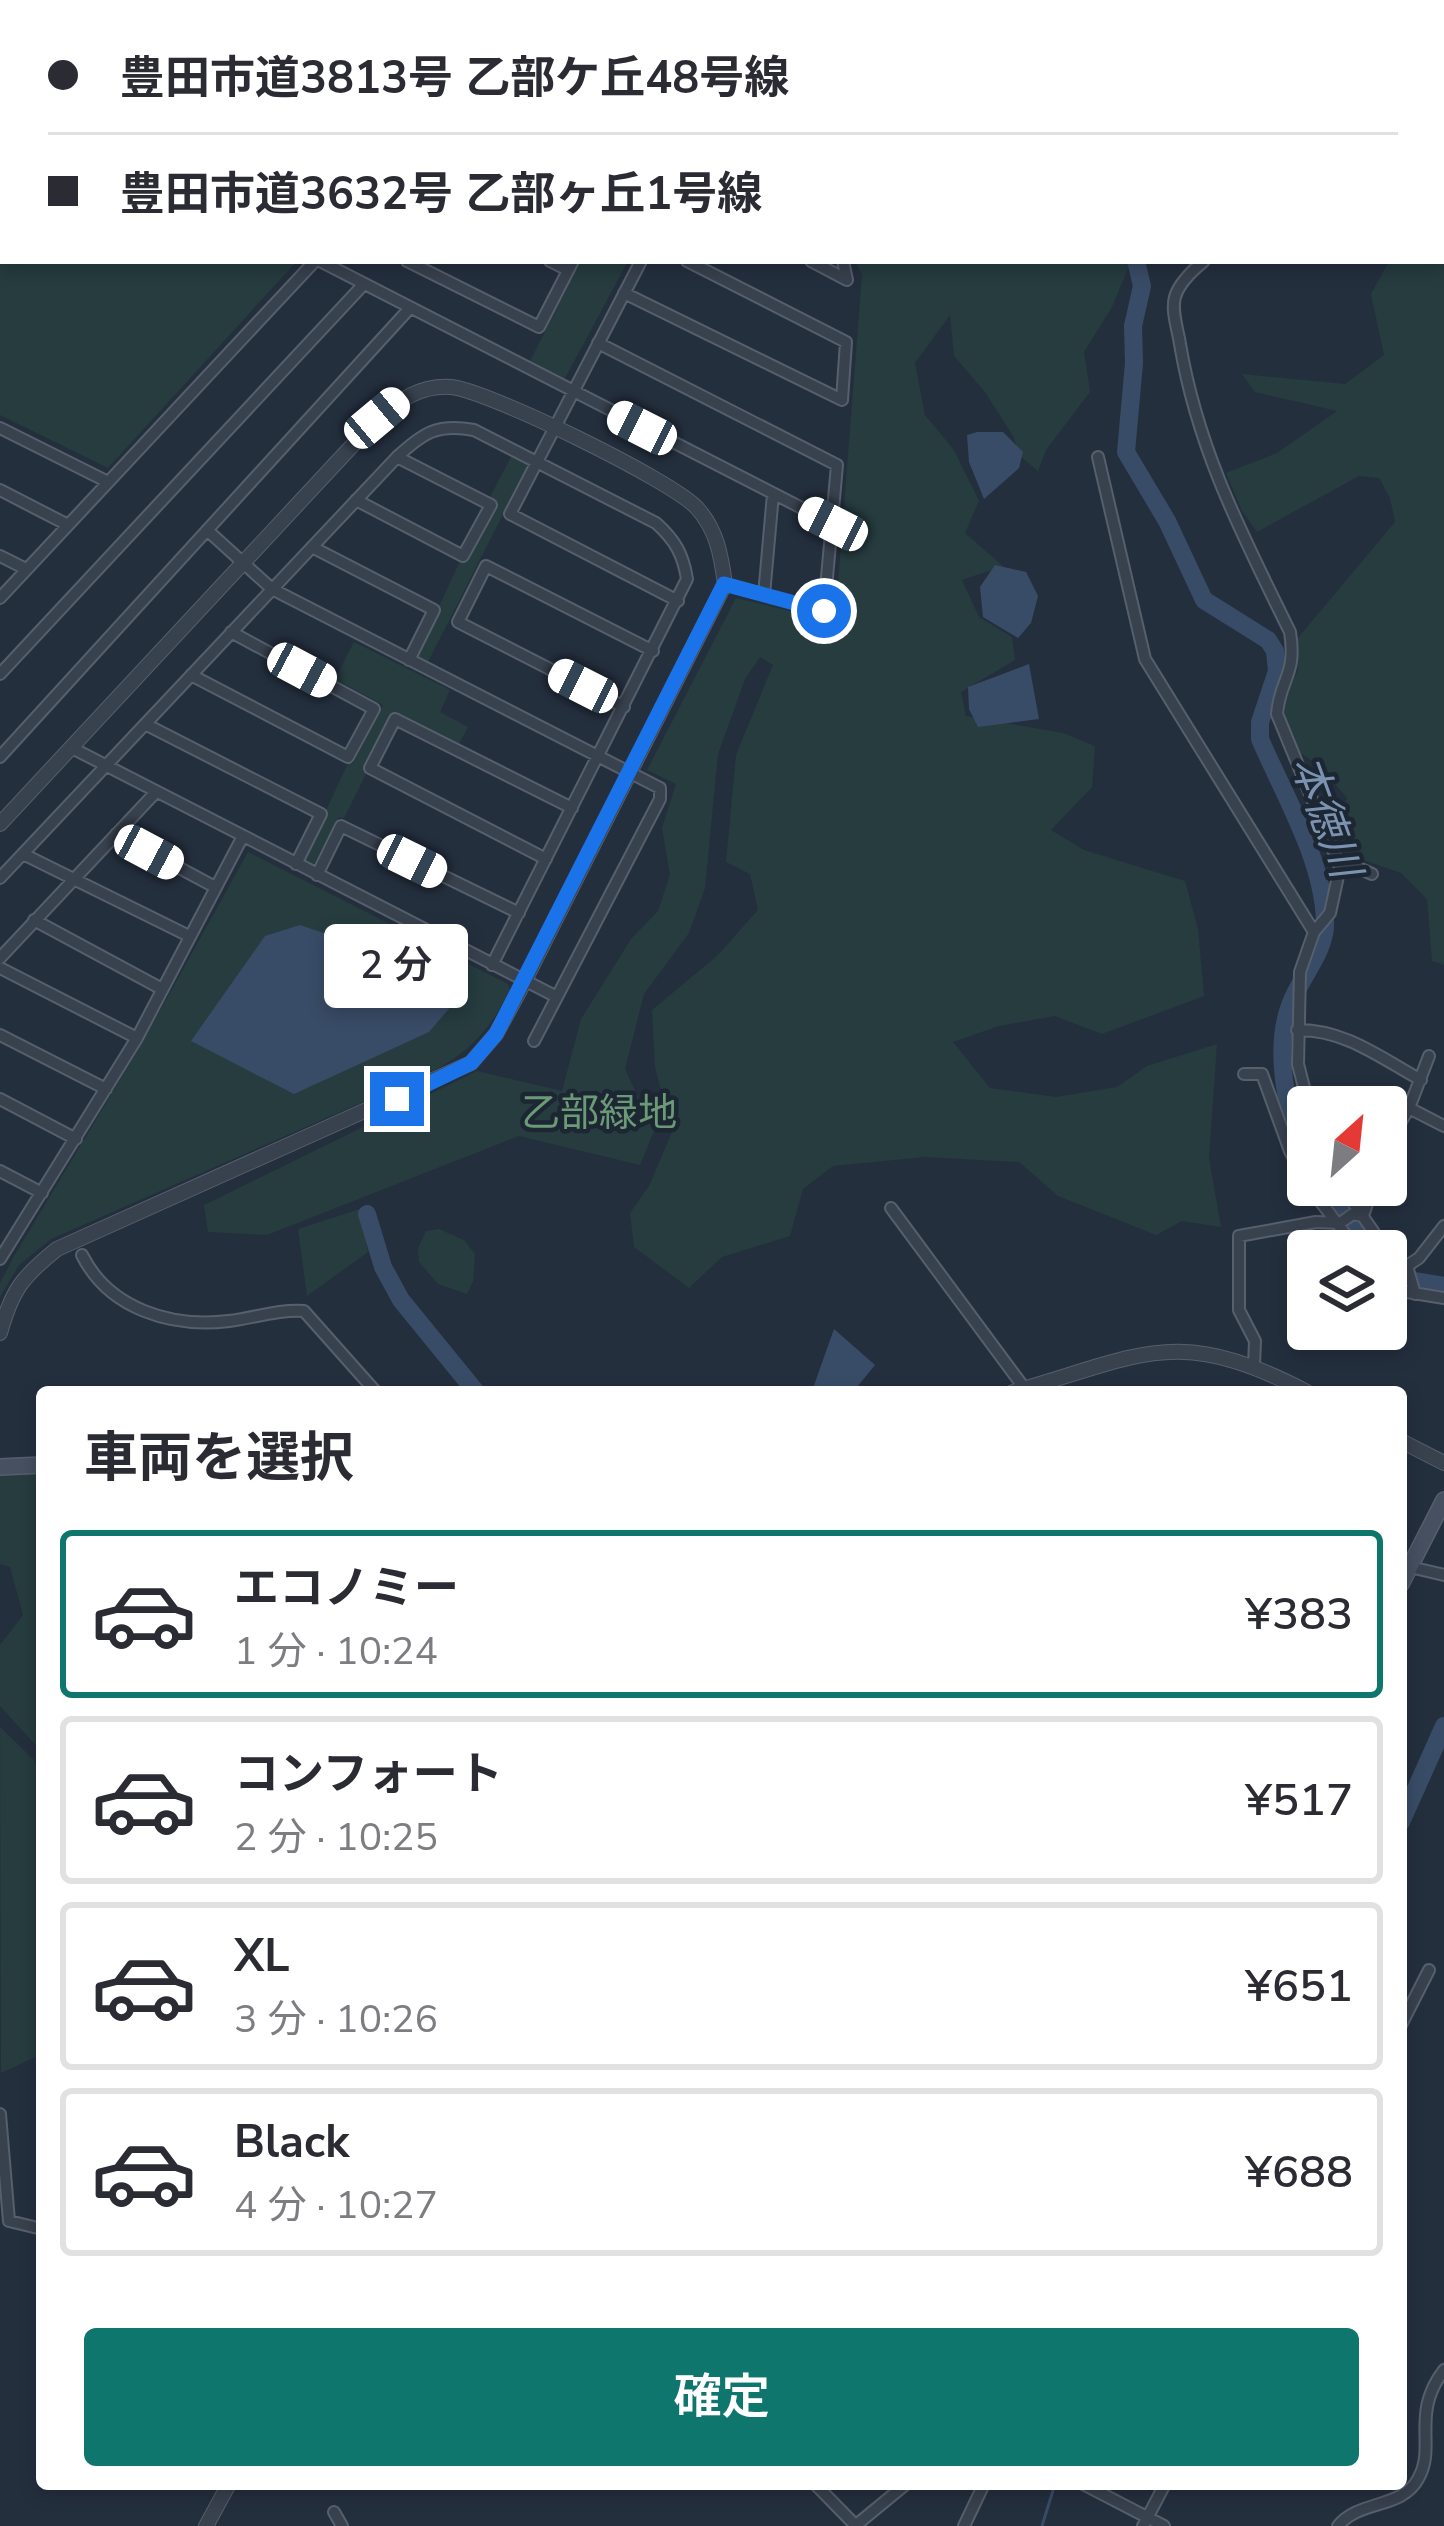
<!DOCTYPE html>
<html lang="ja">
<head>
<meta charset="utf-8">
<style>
  body { margin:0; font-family:"Nunito Sans","Noto Sans JP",sans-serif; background:#f7f7f7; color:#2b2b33; height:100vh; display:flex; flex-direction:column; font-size:45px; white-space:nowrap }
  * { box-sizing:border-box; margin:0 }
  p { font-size:39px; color:#7c7c81 }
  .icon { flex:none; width:66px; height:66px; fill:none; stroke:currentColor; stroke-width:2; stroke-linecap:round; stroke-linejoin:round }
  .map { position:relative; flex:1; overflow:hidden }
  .drawer { position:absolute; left:36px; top:1386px; width:1371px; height:1104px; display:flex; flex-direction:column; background:#fff; border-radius:12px; box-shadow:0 6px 18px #0003 }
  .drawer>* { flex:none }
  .top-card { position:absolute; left:0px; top:0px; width:1446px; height:264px; box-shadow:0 6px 18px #0003; display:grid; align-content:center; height:264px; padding:0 48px; background:#fff }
  .needle { width:78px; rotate:27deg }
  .tools { position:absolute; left:1287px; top:1086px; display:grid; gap:24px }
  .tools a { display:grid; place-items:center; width:120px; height:120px; border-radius:12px; background:#fff; box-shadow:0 6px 18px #0003; font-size:60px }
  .end { position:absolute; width:54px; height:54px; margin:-27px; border:15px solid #1a73e8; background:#fff; box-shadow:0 0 0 6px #fff }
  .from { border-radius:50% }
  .bubble { position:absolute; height:84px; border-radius:12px; background:#fff; box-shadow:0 6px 18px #0003; font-size:39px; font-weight:600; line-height:84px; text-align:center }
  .car { position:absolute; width:36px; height:72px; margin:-36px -18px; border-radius:15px; box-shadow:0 0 9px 3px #0007; background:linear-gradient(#fff 24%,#345 0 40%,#fff 0 76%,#345 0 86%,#fff 0) }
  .top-card b { display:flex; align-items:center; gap:42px; height:114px; font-size:45px }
  .top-card b+b { border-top:3px solid #e1e1e2 }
  .top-card i { width:30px; height:30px; background:#2b2b33 }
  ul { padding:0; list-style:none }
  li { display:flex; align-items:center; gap:36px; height:168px; margin:0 24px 18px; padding:0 24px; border:6px solid #e1e1e2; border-radius:12px }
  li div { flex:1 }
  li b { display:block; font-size:45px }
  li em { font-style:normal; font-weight:600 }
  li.on { border-color:#0f766e }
  li>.icon { width:108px; height:108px; stroke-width:1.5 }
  h2 { padding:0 48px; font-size:54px; line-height:144px }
  .action { display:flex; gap:24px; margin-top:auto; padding:24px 48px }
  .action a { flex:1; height:138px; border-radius:12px; background:#0f766e; color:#fff; font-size:48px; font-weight:600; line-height:138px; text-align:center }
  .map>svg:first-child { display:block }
  .green { fill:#263c3f }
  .water { fill:#394c67 }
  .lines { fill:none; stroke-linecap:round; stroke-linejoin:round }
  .stream { stroke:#394c67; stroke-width:3 }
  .river { stroke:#394c67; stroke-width:18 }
  .minor-casing { stroke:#565f6c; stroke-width:14 }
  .tertiary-casing { stroke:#565f6c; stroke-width:16 }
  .secondary-casing { stroke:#565f6c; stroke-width:18 }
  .minor { stroke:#38414e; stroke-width:10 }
  .tertiary { stroke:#38414e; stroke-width:14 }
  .secondary { stroke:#465061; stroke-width:15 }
  .route { stroke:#1a73e8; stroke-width:15 }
  .labels { text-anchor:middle; stroke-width:9; stroke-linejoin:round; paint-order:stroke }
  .park-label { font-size:39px; fill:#6b9a76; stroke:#1d2633 }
  .water-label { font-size:42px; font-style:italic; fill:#7c92b1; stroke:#1d2633 }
</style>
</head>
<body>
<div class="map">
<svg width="1444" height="2526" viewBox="0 0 1444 2526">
  <rect width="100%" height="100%" fill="#242f3e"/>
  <path class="green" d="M0,0H541L3,3V261H297L108,468L0,415Z
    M613,0H1232L618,3Z
    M1444,215V965L1432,961L1427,899L1401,873L1343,853L1337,828L1347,798L1320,766L1296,750L1285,722L1284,700L1298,670L1297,639L1395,522L1390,498L1379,478L1359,476L1257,532L1242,511L1226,473L1277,453L1337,411L1255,392L1242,374L1345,384L1384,355L1371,294L1389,261H1443Z
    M581,261H628L563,382L528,365Z
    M855,261L878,264L879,261H1126L1129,266L1112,307L1084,352L1090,392L1046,450L1038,471L1020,456L1013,436L985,392L954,356L950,315L915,363L925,415L954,450L979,501L965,533L1003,566L962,580L979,617L1012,637L1015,660L961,692L966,716L1063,733L1095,746L1092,787L1051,830L1084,850L1185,881L1198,929L1204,996L1102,1034L1055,1016L999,1026L953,1042L990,1088L1056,1097L1117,1087L1147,1066L1217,1044L1209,1158L1221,1227L1182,1221L1156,1235L1058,1196L1019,1162L925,1157L833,1166L803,1189L790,1236L722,1257L689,1288L634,1247L630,1213L649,1186L672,1132L655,1067L652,1010L718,955L758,910L750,874L726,862L736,755L773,665L760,657L745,679L718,754L705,888L689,933L644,994L625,1069L654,1131L640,1165L519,1136L267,1235L208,1232L204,1205L477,1071L562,1091L581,1019L631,939L658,911L670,875L662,828L676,784L647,770L736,598L835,622L862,275Z
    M513,453L529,463L428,662L416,656L461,559L465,561L496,502L490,497Z
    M354,642L450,690L440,712L468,727L459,744L394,714L364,768L367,772L344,818L339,817L313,866L304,862V858L349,761L353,764L383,705L335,679Z
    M248,852L508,984L510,991C490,1029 469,1053 431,1072L51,1239L19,1265L0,1297V1283L14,1256L141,1045Z
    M360,1209L368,1252L307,1296L298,1229Z
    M439,1229L464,1240L475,1254L473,1281L467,1294L438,1284L419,1262L418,1248L426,1231Z
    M42,1471V1752L0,1706V1645L23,1615L10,1567L0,1564V1473Z
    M0,1727L34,1760L42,1776V2054L1,2073Z"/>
  <path class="water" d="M977,432H1003L1023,452L1019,468L984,499L969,462L967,435Z
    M995,565L1026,572L1038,596L1031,623L1018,638L983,617L980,587Z
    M1029,664L1039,719L978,727L969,709L968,687Z
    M300,925L392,956L455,988L459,997L429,1032L294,1094L191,1041L265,936Z
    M834,1329L875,1365L853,1392L812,1391Z"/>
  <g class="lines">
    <path class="stream" d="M1042,2526L1055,2484"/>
    <path class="river" d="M1136,261L1142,286L1133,326L1134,363L1126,452L1167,521L1204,600L1268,640L1275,651L1277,671L1260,722V739C1284,795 1323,859 1325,921C1327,947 1304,974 1294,996C1272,1041 1284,1114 1308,1156
      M1328,1185L1374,1251
      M367,1214L383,1267L401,1300L476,1392
      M1386,1267L1403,1279L1444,1286
      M1401,1822L1444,1726"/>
    <g class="minor-casing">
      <path id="minor" d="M320,261L833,524
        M407,261L539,327L573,261
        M550,261L568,270
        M641,261L510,514L678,601
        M811,261L847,280
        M843,261L847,280
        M1204,261C1193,270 1179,283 1175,297C1171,311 1178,330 1180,344C1198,451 1243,536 1290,632C1297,676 1280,678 1277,714L1340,867L1330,913L1314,932L1300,972L1298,1064L1309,1107
        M624,293L842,400L846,342L687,261
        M598,343L837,465L824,611L725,584
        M0,428L108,482
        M1098,457L1145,659L1314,932
        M0,490L68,525
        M356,500L463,556L491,505L397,457
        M207,530L272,589L660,788V799L534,1041
        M312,547L434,610L409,660
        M0,556L26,569
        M764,595L773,494
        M0,598L315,261
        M0,674L364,284
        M191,675L348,757L374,709L231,632
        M624,707L458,622L486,566L653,651
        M145,724L321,814L296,864
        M72,748L557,997
        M0,757L410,308
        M116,834L215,887
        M23,854L189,936
        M546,859L370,768L395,719L572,808
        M1340,867L1354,866L1372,874
        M317,875L341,826L519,913
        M0,878L397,457C423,433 437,423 474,430L656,523C675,540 683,554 687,579L492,965
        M34,920L162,989
        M0,958L156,792
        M0,968L137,1038
        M1297,1030C1344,1029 1381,1058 1421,1080
        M0,1035L106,1089
        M1244,1074H1262L1290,1151L1308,1185
        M0,1099L76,1139
        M1409,1108L1444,1126
        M1386,1147L1409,1108L1429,1056
        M0,1171L42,1193
        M1308,1185L1358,1251
        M1341,1185L1393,1260L1407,1266L1415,1294
        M891,1208L1025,1389
        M1363,1216L1373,1185
        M82,1255C109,1309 171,1328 229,1321C254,1318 279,1309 304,1311L376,1392
        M0,1259L137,1038L243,836
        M1407,1266L1419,1258L1444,1226
        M1386,1285L1401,1291L1444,1298
        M1254,1365L1255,1341L1239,1310V1236L1316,1222L1340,1223L1353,1214L1363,1216
        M1410,1567L1444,1575
        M1401,2025L1429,1970
        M0,2114L9,2221L42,2229
        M815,2484L855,2525
        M1083,2484L1164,2526
        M334,2512L342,2526
        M855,2526L906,2484
        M964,2526L984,2484
        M1143,2526L1165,2484
        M1338,2526C1358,2500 1402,2509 1418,2479C1437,2447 1410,2414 1444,2370"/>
    </g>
    <g class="tertiary-casing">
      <path id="tertiary" d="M0,824L377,419C399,400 421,385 451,387C487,390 673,481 697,508C717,530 721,555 725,584L519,992L496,1034L471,1063L57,1249C22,1277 12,1290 0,1333
        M1013,1392C1143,1355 1176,1324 1307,1392
        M1401,1441L1444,1463
        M206,2526L229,2484"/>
    </g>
    <g class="secondary-casing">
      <path id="secondary" d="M0,1467L42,1465
        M1401,1584L1444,1500"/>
    </g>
    <use href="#minor" class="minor"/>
    <use href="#tertiary" class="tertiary"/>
    <use href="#secondary" class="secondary"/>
  </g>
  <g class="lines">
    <path class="route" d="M397,1099L471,1063L496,1034L724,584L824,611"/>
  </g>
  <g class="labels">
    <g class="park-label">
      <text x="599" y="1126">乙部緑地</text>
    </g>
    <g class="water-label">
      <text transform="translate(1327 816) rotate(70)" y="15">本徳川</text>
    </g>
  </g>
</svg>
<div class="tools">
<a><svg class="needle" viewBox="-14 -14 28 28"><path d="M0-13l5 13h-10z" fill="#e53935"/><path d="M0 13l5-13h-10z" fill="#7c7c81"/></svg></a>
<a><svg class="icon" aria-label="layers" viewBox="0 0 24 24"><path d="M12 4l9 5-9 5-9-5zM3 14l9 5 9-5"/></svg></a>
</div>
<i class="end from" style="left:824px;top:611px"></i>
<i class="end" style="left:397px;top:1099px"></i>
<div class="bubble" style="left:324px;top:924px;width:144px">2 分</div>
<i class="car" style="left:377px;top:418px;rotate:50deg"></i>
<i class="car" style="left:642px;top:428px;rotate:297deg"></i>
<i class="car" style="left:833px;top:524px;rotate:297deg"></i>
<i class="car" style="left:302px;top:670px;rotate:118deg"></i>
<i class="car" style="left:583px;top:686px;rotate:297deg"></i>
<i class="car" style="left:149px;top:852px;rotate:118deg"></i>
<i class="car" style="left:412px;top:861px;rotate:116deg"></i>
<div class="top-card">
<b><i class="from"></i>豊田市道3813号 乙部ケ丘48号線</b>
<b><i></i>豊田市道3632号 乙部ヶ丘1号線</b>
</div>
<section class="drawer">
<h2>車両を選択</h2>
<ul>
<li class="on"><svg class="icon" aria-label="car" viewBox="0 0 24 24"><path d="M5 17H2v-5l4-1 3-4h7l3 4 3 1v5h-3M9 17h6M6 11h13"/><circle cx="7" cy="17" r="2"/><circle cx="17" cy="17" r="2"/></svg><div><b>エコノミー</b><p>1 分 · 10:24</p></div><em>¥383</em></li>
<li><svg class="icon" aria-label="car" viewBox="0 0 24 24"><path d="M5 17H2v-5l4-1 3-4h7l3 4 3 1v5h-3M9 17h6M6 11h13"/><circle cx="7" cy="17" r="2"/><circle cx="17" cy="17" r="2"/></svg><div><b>コンフォート</b><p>2 分 · 10:25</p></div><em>¥517</em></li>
<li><svg class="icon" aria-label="car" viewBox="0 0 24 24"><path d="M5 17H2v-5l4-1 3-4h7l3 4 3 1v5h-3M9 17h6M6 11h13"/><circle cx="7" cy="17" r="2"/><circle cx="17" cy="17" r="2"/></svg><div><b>XL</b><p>3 分 · 10:26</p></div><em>¥651</em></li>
<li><svg class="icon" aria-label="car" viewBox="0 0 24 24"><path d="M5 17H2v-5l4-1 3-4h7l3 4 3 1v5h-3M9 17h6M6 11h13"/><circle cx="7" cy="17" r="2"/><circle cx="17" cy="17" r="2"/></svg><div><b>Black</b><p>4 分 · 10:27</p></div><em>¥688</em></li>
</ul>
<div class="action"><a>確定</a></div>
</section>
</div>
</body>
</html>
